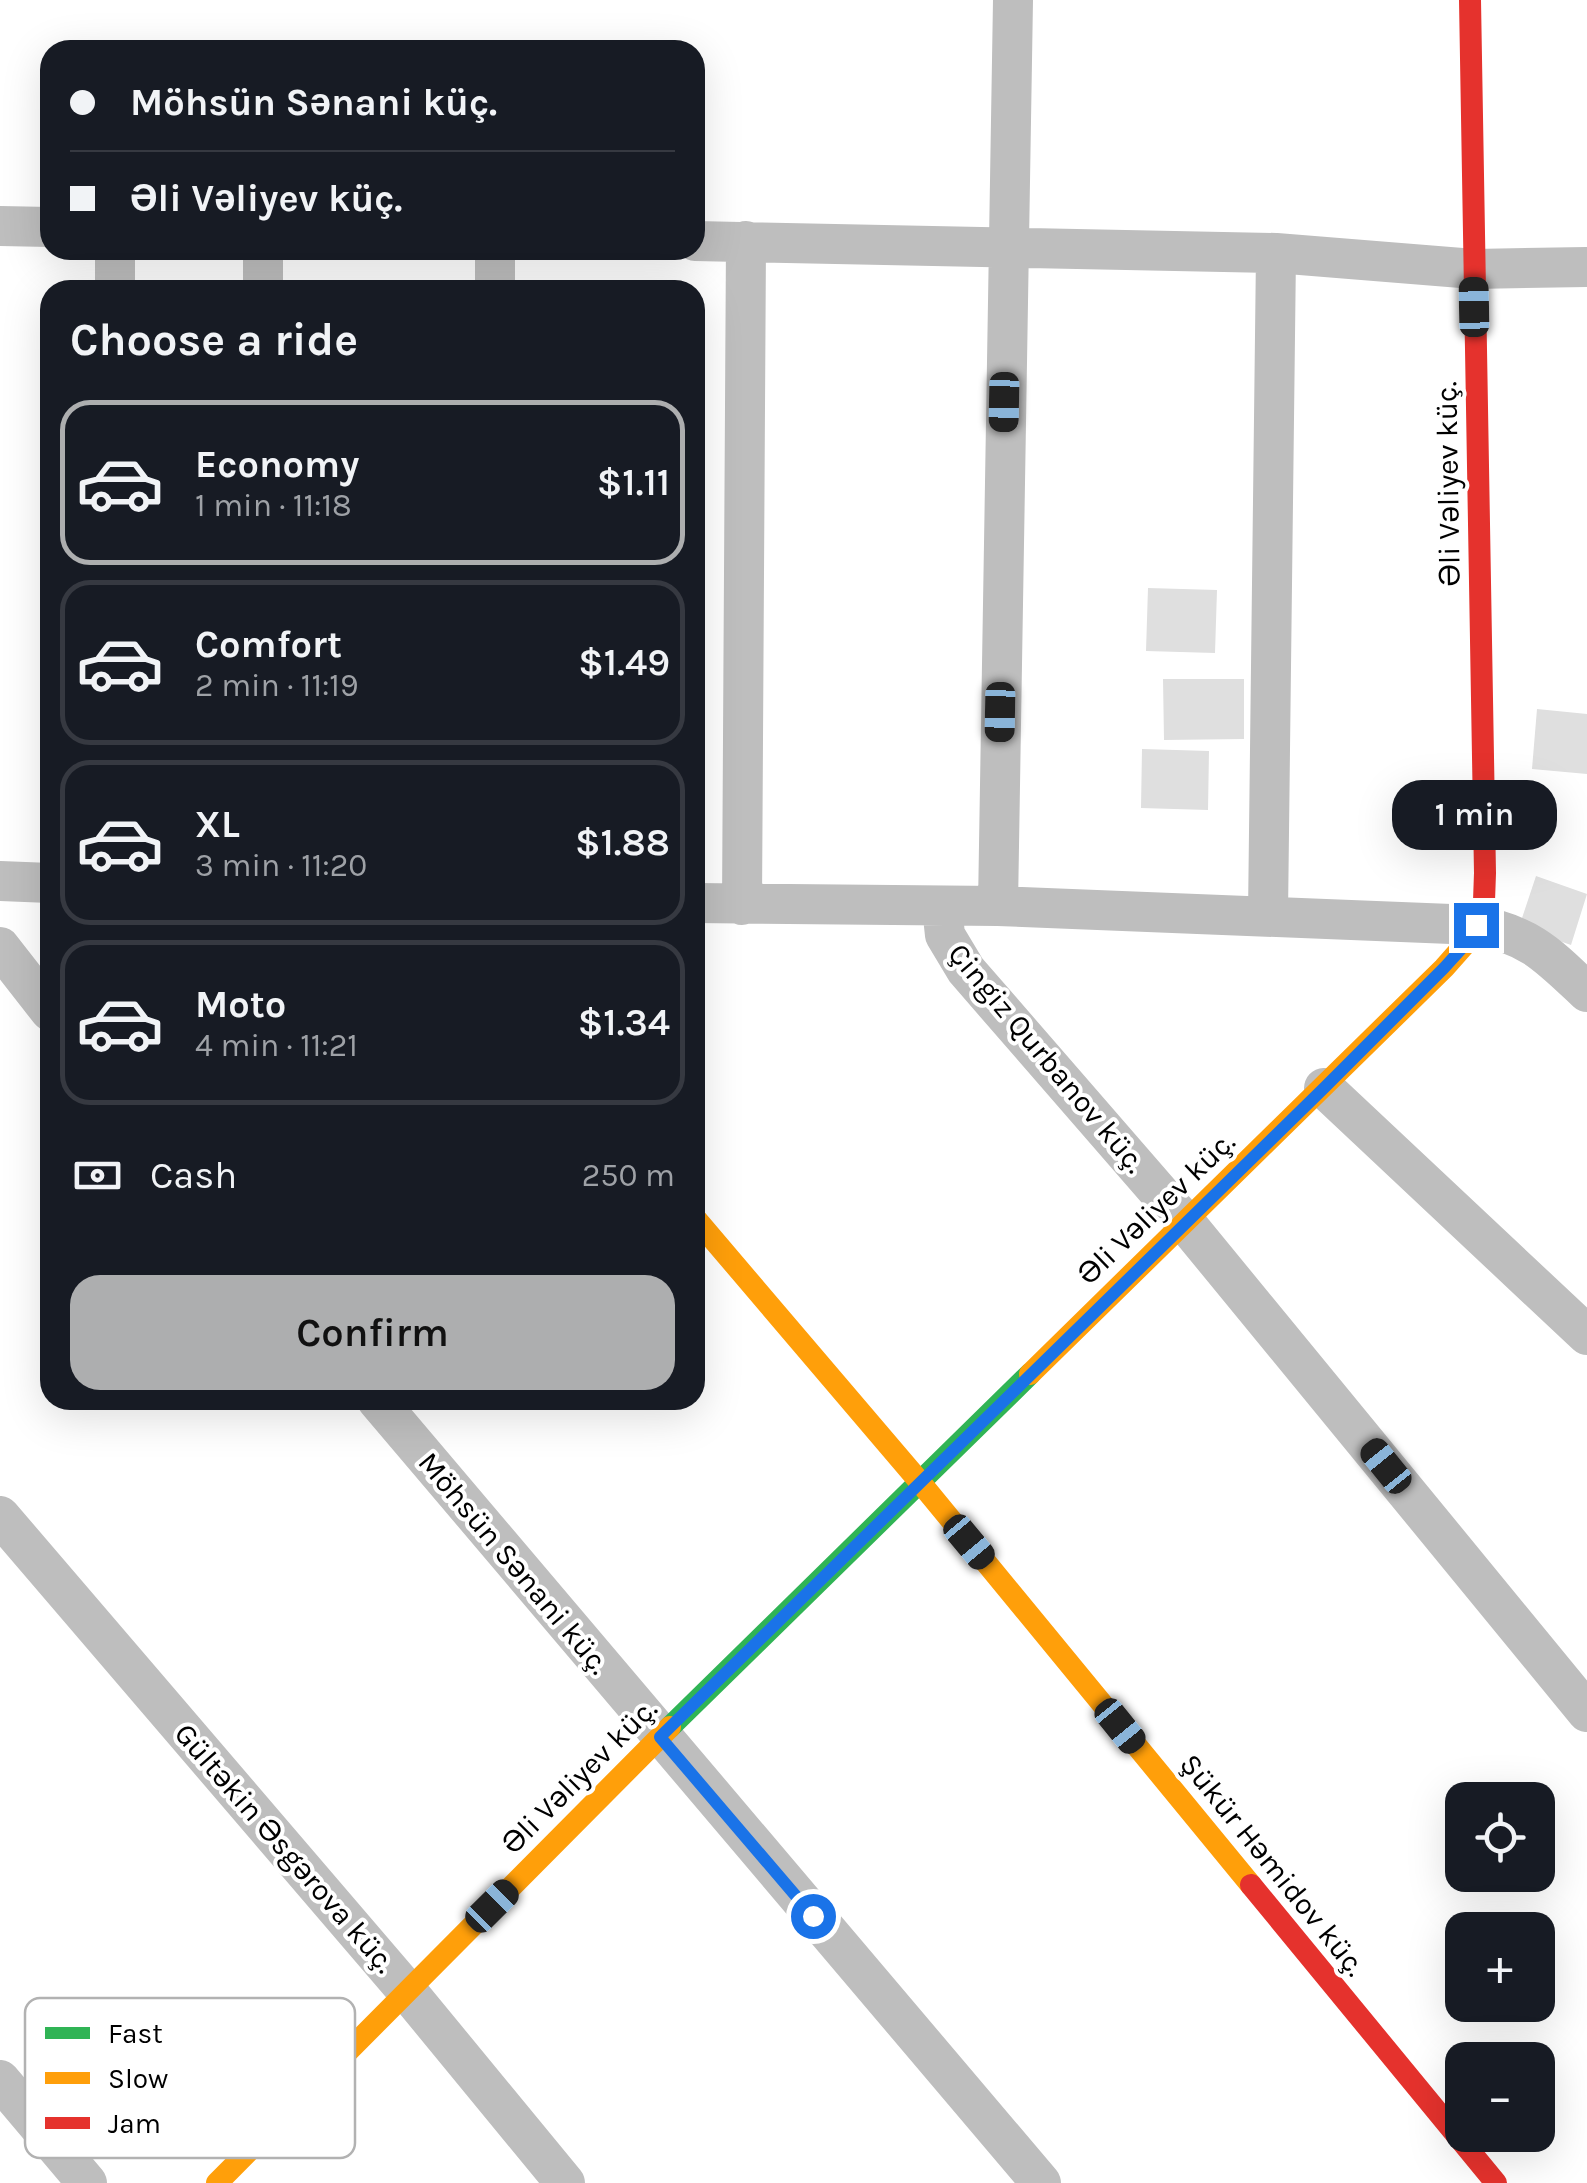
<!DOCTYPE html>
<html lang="en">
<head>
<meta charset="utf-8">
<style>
  body { margin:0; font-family:Karla,sans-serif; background:#242831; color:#f1f3f6; height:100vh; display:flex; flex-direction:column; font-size:38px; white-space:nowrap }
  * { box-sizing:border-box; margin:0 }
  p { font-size:32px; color:#9ea1a6 }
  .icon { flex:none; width:55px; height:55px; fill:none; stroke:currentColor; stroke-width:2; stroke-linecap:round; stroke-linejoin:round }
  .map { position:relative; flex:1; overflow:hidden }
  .sheet { position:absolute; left:40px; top:280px; width:665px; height:1130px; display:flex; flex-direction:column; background:#171b24; border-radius:30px; box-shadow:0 10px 40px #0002 }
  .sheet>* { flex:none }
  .banner { position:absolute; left:40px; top:40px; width:665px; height:220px; border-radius:30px; box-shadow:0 10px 40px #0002; display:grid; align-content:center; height:220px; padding:0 30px; background:#171b24 }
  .buttons { position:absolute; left:1445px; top:1782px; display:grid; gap:20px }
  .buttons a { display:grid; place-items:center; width:110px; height:110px; border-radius:20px; background:#171b24; box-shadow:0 10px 40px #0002; font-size:50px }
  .end { position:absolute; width:45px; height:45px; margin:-22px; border:12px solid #1a73e8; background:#fff; box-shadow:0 0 0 5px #fff }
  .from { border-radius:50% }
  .bubble { position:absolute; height:70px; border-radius:30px; background:#171b24; box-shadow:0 10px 40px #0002; font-size:32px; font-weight:600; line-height:70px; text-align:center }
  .car { position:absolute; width:30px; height:60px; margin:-30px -15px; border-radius:12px; box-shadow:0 0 8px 2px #0007; background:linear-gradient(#222 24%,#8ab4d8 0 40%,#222 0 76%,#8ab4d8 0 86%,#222 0) }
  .banner b { display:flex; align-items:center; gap:35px; height:95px; font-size:38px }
  .banner b+b { border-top:2px solid #363941 }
  .banner i { width:25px; height:25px; background:#f1f3f6 }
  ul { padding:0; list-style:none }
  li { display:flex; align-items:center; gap:30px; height:165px; margin:0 20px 15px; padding:0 10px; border:5px solid #363941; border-radius:30px }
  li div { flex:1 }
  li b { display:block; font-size:38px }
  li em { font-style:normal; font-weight:600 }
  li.current { border-color:#adaeaf }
  li>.icon { width:90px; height:90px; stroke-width:1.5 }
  h2 { padding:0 30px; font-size:45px; line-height:120px }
  .pay { display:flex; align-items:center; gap:25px; height:110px; padding:0 30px; font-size:38px }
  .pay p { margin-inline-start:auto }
  .action { display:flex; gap:20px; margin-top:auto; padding:20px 30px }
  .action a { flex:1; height:115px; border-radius:30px; background:#adaeaf; color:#111; font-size:40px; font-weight:600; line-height:115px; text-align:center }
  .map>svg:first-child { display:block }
  .building { fill:#dfdfdf }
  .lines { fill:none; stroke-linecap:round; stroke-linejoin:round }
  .street { stroke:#bebebe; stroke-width:40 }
  .fast { stroke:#30b455; stroke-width:22 }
  .slow { stroke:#ff9f0a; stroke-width:22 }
  .jam { stroke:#e5322d; stroke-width:22 }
  .route { stroke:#1a73e8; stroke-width:12 }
  .labels { text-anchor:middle; stroke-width:8; stroke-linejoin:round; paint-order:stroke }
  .street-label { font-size:30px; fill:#000; stroke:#fff }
  .key { fill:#fff; stroke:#b2b2b2; stroke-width:2.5 }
  .key-label { font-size:28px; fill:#000 }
</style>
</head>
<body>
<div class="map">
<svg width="1587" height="2183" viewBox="0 0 1587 2183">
  <rect width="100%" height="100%" fill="#fff"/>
  <path class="building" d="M1148,588L1217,590L1215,653L1146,651Z
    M1163,679H1244V739L1164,740Z
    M1537,709L1587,714V774L1532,769Z
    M1142,749L1209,751L1208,810L1141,808Z
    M1536,876L1587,894L1571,945L1519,927Z"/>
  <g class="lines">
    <path class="street" d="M0,226L50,227
      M695,241L1276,253L1474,269L1587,267
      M115,250V290
      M263,250V290
      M495,290V250
      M0,881L50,883
      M695,903L998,906L1476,925C1530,935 1548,955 1587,992
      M742,905L746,241
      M998,906L1013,0
      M942,907L945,935L966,970L1184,1221L1587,1712
      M1268,915L1276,253
      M0,947L50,1011
      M1324,1088L1587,1335
      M377,1400L1041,2183
      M0,1516L407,1991L565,2183
      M0,2080L87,2183"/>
    <path class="fast" d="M670,1727L1030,1374"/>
    <path class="slow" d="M695,1218L919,1481L1251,1885
      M1030,1374L1444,968L1467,942
      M217,2183L670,1727"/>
    <path class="jam" d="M1467,942L1484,901L1485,873L1470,0
      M1251,1885L1496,2183"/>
  </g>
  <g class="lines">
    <path class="route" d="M813,1916L660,1737L1324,1088L1444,968L1464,946L1476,925"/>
  </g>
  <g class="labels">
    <g class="street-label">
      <text transform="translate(1448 484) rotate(-91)" y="10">Əli Vəliyev küç.</text>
      <text transform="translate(1047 1058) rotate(50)" y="10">Çingiz Qurbanov küç.</text>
      <text transform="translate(1156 1208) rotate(-44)" y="10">Əli Vəliyev küç.</text>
      <text transform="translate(514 1563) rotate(50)" y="10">Möhsün Sənani küç.</text>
      <text transform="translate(579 1776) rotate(-45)" y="10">Əli Vəliyev küç.</text>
      <text transform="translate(285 1848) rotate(49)" y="10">Gültəkin Əsgərova küç.</text>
      <text transform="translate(1273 1865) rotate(51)" y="10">Şükür Həmidov küç.</text>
    </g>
  </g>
  <rect x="25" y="1998" width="330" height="160" rx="15" class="key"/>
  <rect x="45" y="2027" width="45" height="12" fill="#30b455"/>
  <rect x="45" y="2072" width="45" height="12" fill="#ff9f0a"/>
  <rect x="45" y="2117" width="45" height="12" fill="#e5322d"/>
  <g class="key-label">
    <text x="108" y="2043">Fast</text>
    <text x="108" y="2088">Slow</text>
    <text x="108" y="2133">Jam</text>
  </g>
</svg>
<div class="buttons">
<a><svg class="icon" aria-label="locate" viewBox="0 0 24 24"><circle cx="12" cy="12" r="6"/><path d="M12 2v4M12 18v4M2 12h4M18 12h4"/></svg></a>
<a>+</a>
<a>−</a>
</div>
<i class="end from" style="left:813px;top:1916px"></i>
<i class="end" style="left:1476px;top:925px"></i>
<div class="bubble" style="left:1392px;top:780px;width:165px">1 min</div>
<i class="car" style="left:1474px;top:307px;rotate:359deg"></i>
<i class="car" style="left:1004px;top:402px;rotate:181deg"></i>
<i class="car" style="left:1000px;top:712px;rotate:181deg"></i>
<i class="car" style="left:1386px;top:1466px;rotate:321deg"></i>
<i class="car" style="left:969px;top:1542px;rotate:140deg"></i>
<i class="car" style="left:1120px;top:1726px;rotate:141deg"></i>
<i class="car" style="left:492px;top:1906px;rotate:45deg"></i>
<div class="banner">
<b><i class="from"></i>Möhsün Sənani küç.</b>
<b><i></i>Əli Vəliyev küç.</b>
</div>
<section class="sheet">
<h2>Choose a ride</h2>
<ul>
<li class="current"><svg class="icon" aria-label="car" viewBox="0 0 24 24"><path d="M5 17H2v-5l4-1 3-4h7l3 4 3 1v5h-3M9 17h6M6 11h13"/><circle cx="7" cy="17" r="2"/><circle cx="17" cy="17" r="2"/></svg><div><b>Economy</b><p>1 min · 11:18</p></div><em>$1.11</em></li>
<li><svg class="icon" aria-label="car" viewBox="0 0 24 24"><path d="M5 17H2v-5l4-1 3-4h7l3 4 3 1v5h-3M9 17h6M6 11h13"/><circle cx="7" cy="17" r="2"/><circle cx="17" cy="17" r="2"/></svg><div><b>Comfort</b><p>2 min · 11:19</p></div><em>$1.49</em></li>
<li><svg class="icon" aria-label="car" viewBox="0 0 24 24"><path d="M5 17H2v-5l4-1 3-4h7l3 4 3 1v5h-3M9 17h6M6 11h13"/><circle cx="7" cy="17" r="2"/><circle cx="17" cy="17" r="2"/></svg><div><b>XL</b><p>3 min · 11:20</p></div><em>$1.88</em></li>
<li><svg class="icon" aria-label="car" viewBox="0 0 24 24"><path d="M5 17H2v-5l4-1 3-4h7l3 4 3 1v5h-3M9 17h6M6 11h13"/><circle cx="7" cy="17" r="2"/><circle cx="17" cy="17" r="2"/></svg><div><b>Moto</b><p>4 min · 11:21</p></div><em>$1.34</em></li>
</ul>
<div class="pay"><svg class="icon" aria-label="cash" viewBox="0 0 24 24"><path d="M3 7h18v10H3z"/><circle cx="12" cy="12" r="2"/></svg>Cash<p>250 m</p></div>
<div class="action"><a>Confirm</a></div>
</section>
</div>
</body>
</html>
